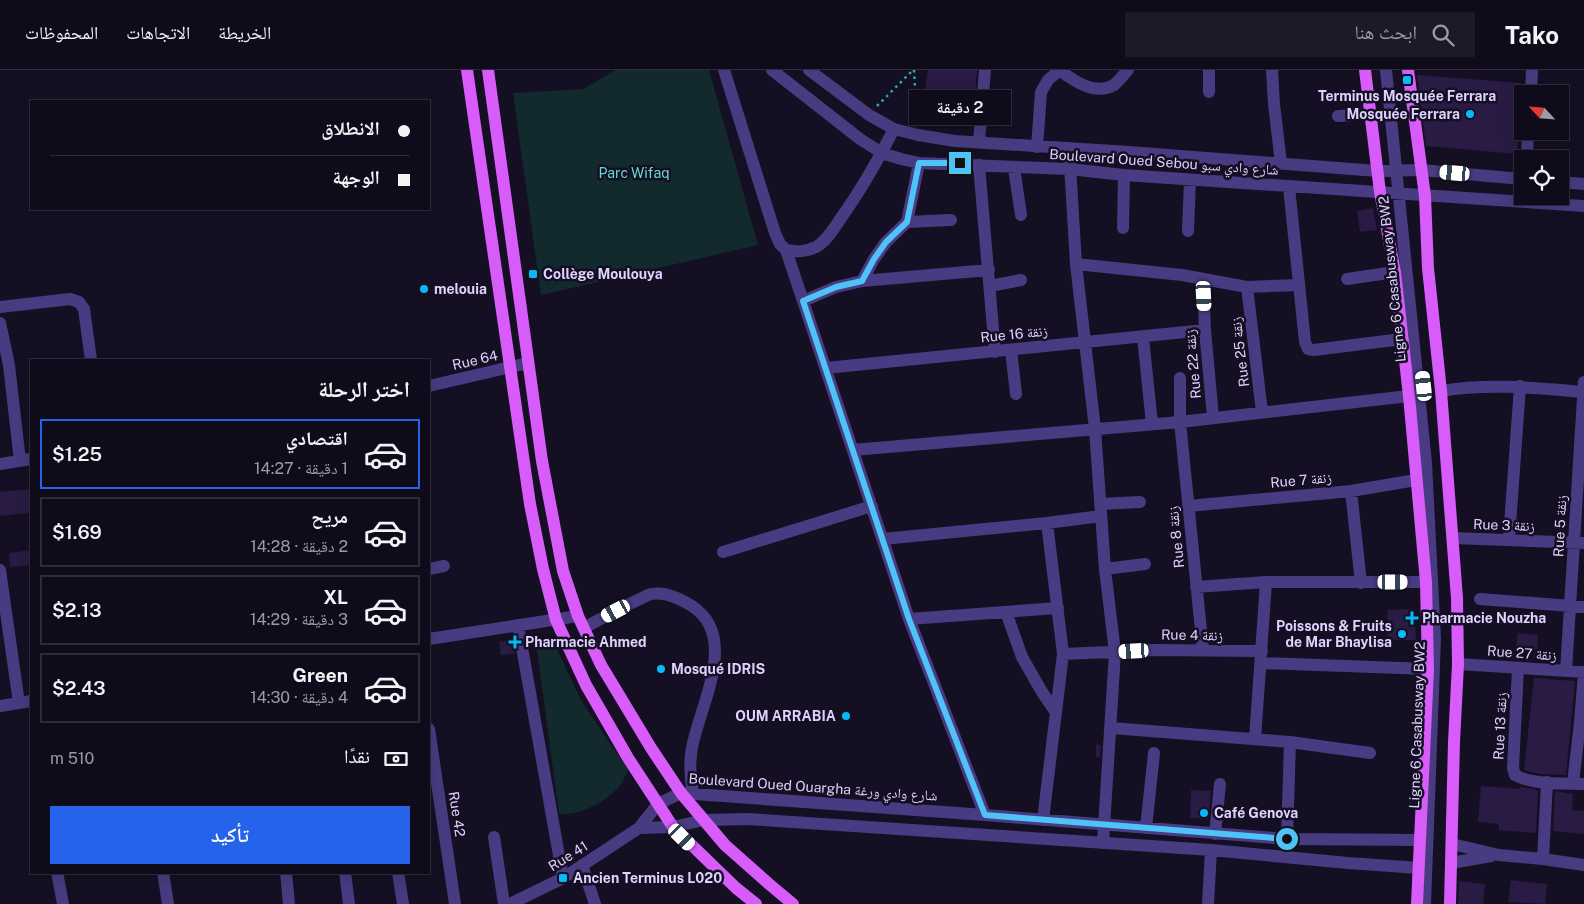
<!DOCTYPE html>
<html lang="ar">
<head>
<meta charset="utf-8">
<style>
  body { margin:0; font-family:"Public Sans","Noto Naskh Arabic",sans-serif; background:#1e1927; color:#f1f3f6; direction:rtl; height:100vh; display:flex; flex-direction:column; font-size:19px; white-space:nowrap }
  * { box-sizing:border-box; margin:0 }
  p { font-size:16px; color:#9c9ba2 }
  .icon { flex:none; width:28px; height:28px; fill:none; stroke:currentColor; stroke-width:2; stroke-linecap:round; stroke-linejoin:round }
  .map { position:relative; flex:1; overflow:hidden; direction:ltr }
  .details { position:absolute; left:30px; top:289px; width:400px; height:515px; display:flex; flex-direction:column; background:#100b1a; border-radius:0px; box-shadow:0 5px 20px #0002,0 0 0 1px #302b39; direction:rtl }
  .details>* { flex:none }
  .top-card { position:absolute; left:30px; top:30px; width:400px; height:110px; border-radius:0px; box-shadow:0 5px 20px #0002,0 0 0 1px #302b39; direction:rtl; display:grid; align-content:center; height:110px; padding:0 20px; background:#100b1a }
  .needle { width:32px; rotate:296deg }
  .controls { position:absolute; left:1514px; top:15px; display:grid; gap:10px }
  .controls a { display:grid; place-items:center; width:55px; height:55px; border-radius:0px; background:#100b1a; box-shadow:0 5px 20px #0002,0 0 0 1px #302b39; font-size:25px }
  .end { position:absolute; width:22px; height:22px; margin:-11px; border:6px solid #4fc3f7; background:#111; box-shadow:0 0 0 2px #111 }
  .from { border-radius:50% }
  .bubble { position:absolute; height:35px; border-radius:0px; background:#100b1a; box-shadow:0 5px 20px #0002,0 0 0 1px #302b39; font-size:16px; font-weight:600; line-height:35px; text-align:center; direction:rtl }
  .car { position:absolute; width:15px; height:30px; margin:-15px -8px; border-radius:6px; box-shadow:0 0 4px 1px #0007; background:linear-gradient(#fff 24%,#345 0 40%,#fff 0 76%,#345 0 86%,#fff 0) }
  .top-card b { display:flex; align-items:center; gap:18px; height:48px; font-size:19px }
  .top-card b+b { border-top:1px solid #302b39 }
  .top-card i { width:12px; height:12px; background:#f1f3f6 }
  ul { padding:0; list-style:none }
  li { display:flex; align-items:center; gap:15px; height:70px; margin:0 10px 8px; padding:0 10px; border:2px solid #302b39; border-radius:0px }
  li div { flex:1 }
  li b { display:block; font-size:19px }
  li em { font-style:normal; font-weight:600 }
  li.on { border-color:#2563eb }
  li>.icon { width:45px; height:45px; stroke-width:1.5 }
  h2 { padding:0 20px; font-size:22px; line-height:60px }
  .pay { display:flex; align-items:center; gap:12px; height:55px; padding:0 20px; font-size:19px }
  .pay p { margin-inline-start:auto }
  .button { display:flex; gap:10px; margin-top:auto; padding:10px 20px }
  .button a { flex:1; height:58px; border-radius:0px; background:#2563eb; color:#fff; font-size:20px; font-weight:600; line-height:58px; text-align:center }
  header { display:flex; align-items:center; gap:30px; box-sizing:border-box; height:70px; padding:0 25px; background:#100b1a; border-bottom:1px solid #302b39 }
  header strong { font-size:24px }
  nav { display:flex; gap:28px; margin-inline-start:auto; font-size:18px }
  .search { width:350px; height:45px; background:#1e1927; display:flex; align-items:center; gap:12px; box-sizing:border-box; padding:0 18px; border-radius:0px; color:#9c9ba2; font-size:19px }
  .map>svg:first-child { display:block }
  .green { fill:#122a2d }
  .building { fill:#291b43 }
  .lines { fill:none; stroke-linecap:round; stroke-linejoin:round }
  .path { stroke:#32a6b2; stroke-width:2.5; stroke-dasharray:2.5 4; stroke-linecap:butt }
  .minor { stroke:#483b81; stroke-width:12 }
  .major { stroke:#d75cfa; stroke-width:12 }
  .route { stroke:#4fc3f7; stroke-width:6 }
  .poi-dot { fill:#07b9f5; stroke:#150f23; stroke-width:2 }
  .labels { text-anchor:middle; stroke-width:5; stroke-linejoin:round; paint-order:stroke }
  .poi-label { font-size:14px; font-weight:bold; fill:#ded2fe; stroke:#150f23; text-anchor:start }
  .street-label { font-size:14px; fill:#ded2fe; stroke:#150f23 }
  .park-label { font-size:14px; fill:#60dcd0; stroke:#150f23 }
</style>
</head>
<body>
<header>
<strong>Tako</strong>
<div class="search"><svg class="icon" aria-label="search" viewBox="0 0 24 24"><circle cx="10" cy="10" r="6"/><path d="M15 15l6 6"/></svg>ابحث هنا</div>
<nav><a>الخريطة</a><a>الاتجاهات</a><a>المحفوظات</a></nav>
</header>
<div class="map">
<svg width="1584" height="834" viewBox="0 0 1584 834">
  <rect width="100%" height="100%" fill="#150f23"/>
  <path class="green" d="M616,0H709L758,175L541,225L513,23L583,19Z
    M544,570H549L555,575L582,632L628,700C625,706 623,713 619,717C604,733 581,745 559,744L537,580Z"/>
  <path class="building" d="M928,0H977L973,51L923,49L924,26Z
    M1417,5L1521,13L1517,84L1426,76Z
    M1373,138L1377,160L1360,162L1357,141Z
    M31,419V443L0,446V422Z
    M31,480V495L10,497L9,483Z
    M1414,539L1416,570H1388L1387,540Z
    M1518,563L1538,565L1537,580L1516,578Z
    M512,570L515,584L501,585L499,572Z
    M1534,608L1575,611L1566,705L1540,704L1524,700Z
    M1096,674L1101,675L1100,687H1096Z
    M1481,716L1520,719V717H1522L1538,720L1536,763L1499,760V754L1478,752Z
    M1191,720L1211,721L1208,749L1190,748Z
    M1555,721L1573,724L1572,740L1584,741V764L1553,761Z
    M1511,810L1547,814L1545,834L1508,832Z
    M1459,811L1485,814L1483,834H1458Z"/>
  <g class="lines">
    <path class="path" d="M914,0L917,51
      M877,36L913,0"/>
    <path class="minor" d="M724,0L775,163L780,174L786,180L909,549L985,745
      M772,0L860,69L882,83L901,89L919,93L1069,99L1124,105L1584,136
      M809,0L869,45L894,59L918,65L955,71L1129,82L1377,101L1421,100L1522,109
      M1059,0C1074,11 1095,26 1114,15C1119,11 1124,4 1128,0
      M1272,0L1274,34L1281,93
      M1386,0L1426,393L1435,569L1425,834
      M1209,22V0
      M1531,24L1532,0
      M1338,46L1371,44
      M979,72L985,0
      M1037,77L1041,22L1048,10L1060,0
      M1069,79L1076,194L1095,359L1105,499L1115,582L1103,773
      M1527,89L1528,61
      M979,95L995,282
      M1014,98L1021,145
      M1560,112L1584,114
      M1289,117L1305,272L1308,279L1314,280L1402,269
      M907,152L951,150
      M1123,158L1124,105
      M1188,161L1190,110
      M786,180C797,182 805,182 816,177C827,171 834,158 841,148C861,120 878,90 894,59
      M1076,194L1182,205L1247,217L1299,215
      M1203,209L1205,260L1213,347
      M1347,209L1395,202
      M862,211L874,189L886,172L907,152L919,93
      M990,216L1021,210
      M1247,217L1262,342
      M803,231L836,217L862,211L989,200
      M0,237L70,229L79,232L84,239L91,290
      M0,253L9,295L20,391
      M1143,267L1152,354
      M1011,280L1016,324
      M826,298L1205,260
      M1180,308V352L1203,580
      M429,316L528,293
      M1441,321C1489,313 1535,318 1583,322
      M853,380L1180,352L1409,326
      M0,394L31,389
      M1351,421L1361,513
      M1100,434L1140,432
      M1188,436L1351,421L1416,410
      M1453,468L1584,473
      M883,469L1047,453L1101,446
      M1509,469L1520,316
      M723,482L872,436
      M429,499L444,496
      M1105,499L1145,494
      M0,500L19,633
      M1196,517L1266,512H1426
      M1480,529L1584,537
      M1006,542L1022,587L1042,622L1055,641
      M909,549L1058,538
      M518,555L563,808
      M584,558C602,548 620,538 638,530C643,528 648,524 652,524C666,521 681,529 692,536C740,567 699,637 692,678C689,694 690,708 693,723
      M429,569L578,546
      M1063,584L1154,580L1262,581
      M1261,593L1428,599
      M1458,594L1584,602
      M1518,598L1513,698L1515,705C1532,715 1564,713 1584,714
      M1566,601L1584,312
      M0,636L31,631
      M1111,658L1290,672L1370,683
      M429,659L455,834
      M1255,669L1266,512
      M1573,713L1580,653L1584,603
      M1043,750L1063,584L1047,453
      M639,758L673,757L704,750L748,749L1211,780L1348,793L1419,798
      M1146,758L1154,683
      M1215,764L1220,714
      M494,767L504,834
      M1287,769L1290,672
      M1452,774L1499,785L1543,789L1584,795
      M1543,789L1547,712
      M1451,793L1491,786
      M582,795L595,834
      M57,802L63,834
      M163,802L168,834
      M286,802L289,834
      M345,802L349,834
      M398,802L403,834
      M510,834L563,808L639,758L658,734L681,723L985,745L1287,769L1421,770
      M1208,834L1211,780"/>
    <path class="major" d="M467,0L530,434L543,499L556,550L586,615L628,688L673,757L736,818L756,834
      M488,0L542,391L563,501L578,546L601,595L651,678L681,723L725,775L769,814L793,834
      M1365,0L1380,122L1395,202L1409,326L1426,512L1428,599L1417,834
      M1408,0L1425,126L1428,198L1441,321L1457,528L1458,594L1454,672L1450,834"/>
  </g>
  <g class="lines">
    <path class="route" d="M960,93H919L907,152L886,172L874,189L862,211L836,217L803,231L909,549L985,745L1287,769"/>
  </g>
  <g class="poi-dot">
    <rect x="1402" y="5" width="10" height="10" rx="2.5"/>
    <circle cx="1470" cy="44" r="5"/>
    <rect x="528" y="199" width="10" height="10" rx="2.5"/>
    <circle cx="424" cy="219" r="5"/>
    <path d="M1409.5 540.5h5v5h5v5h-5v5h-5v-5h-5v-5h5z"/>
    <circle cx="1402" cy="564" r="5"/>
    <path d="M512.5 564.5h5v5h5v5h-5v5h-5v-5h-5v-5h5z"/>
    <circle cx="661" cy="599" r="5"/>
    <circle cx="846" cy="646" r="5"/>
    <circle cx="1204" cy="743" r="5"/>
    <rect x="558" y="803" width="10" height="10" rx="2.5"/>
  </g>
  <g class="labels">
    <g class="poi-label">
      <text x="1407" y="31" text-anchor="middle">Terminus Mosquée Ferrara</text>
      <text x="1460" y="49" text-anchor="end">Mosquée Ferrara</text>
      <text x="543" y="209">Collège Moulouya</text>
      <text x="434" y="224">melouia</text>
      <text x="1422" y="553">Pharmacie Nouzha</text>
      <text x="1392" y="561" text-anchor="end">Poissons &amp; Fruits<tspan x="1392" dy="16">de Mar Bhaylisa</tspan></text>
      <text x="525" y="577">Pharmacie Ahmed</text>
      <text x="671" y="604">Mosqué IDRIS</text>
      <text x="836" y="651" text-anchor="end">OUM ARRABIA</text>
      <text x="1214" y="748">Café Genova</text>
      <text x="573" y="813">Ancien Terminus L020</text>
    </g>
    <g class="street-label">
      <text transform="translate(1164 92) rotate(4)" y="5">Boulevard Oued Sebou شارع وادي سبو</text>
      <text transform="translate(1392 209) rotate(-96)" y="5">Ligne 6 Casabusway BW2</text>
      <text transform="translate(1014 264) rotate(-6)" y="5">Rue 16 زنقة</text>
      <text transform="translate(1240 282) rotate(-97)" y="5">Rue 25 زنقة</text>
      <text transform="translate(475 290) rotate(-13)" y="5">Rue 64</text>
      <text transform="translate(1193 294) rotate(-95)" y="5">Rue 22 زنقة</text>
      <text transform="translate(1301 410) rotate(-5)" y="5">Rue 7 زنقة</text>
      <text transform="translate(1504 455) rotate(2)" y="5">Rue 3 زنقة</text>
      <text transform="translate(1560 456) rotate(-87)" y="5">Rue 5 زنقة</text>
      <text transform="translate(1176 467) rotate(-96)" y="5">Rue 8 زنقة</text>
      <text transform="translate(1192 565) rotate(1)" y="5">Rue 4 زنقة</text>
      <text transform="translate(1522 583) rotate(4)" y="5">Rue 27 زنقة</text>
      <text transform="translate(1417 655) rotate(-88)" y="5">Ligne 6 Casabusway BW2</text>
      <text transform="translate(1500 656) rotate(-87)" y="5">Rue 13 زنقة</text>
      <text transform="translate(813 717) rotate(4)" y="5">Boulevard Oued Ouargha شارع وادي ورغة</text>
      <text transform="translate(457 744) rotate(81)" y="5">Rue 42</text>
      <text transform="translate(568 786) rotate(-32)" y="5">Rue 41</text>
    </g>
    <g class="park-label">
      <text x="634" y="108">Parc Wifaq</text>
    </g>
  </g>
</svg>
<div class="controls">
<a><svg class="needle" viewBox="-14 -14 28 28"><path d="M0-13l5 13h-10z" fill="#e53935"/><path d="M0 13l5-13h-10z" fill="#9c9ba2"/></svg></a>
<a><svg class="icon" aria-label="locate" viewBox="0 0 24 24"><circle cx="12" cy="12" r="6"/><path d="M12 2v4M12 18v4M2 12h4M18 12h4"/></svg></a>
</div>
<i class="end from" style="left:1287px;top:769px"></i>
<i class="end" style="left:960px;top:93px"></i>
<div class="bubble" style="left:909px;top:20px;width:102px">2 دقيقة</div>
<i class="car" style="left:1455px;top:103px;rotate:275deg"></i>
<i class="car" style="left:1204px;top:226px;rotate:177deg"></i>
<i class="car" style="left:1424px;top:316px;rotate:354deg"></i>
<i class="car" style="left:1393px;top:512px;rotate:90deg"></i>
<i class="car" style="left:616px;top:541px;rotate:242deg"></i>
<i class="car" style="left:1134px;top:581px;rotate:267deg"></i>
<i class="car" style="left:682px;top:767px;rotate:135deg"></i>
<div class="top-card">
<b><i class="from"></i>الانطلاق</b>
<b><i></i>الوجهة</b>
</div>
<section class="details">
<h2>اختر الرحلة</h2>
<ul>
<li class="on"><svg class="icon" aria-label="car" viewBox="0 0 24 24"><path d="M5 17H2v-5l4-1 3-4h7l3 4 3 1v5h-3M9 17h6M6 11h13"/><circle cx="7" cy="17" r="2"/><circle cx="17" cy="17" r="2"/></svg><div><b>اقتصادي</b><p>1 دقيقة · 14:27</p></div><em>$1.25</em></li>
<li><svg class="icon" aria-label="car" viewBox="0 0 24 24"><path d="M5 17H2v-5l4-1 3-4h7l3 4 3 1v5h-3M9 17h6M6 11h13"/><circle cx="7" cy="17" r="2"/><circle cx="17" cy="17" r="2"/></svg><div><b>مريح</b><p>2 دقيقة · 14:28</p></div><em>$1.69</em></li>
<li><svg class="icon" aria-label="car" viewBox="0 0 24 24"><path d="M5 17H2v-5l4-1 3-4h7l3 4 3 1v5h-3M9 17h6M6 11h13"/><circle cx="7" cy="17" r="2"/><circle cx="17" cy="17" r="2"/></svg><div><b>XL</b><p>3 دقيقة · 14:29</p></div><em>$2.13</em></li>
<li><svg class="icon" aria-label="car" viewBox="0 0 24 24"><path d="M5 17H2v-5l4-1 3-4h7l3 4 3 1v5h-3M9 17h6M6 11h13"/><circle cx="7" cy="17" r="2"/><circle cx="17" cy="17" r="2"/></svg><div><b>Green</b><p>4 دقيقة · 14:30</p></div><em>$2.43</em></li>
</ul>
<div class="pay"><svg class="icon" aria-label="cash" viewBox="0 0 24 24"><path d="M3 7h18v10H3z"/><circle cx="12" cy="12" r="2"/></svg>نقدًا<p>510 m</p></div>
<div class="button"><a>تأكيد</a></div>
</section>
</div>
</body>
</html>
